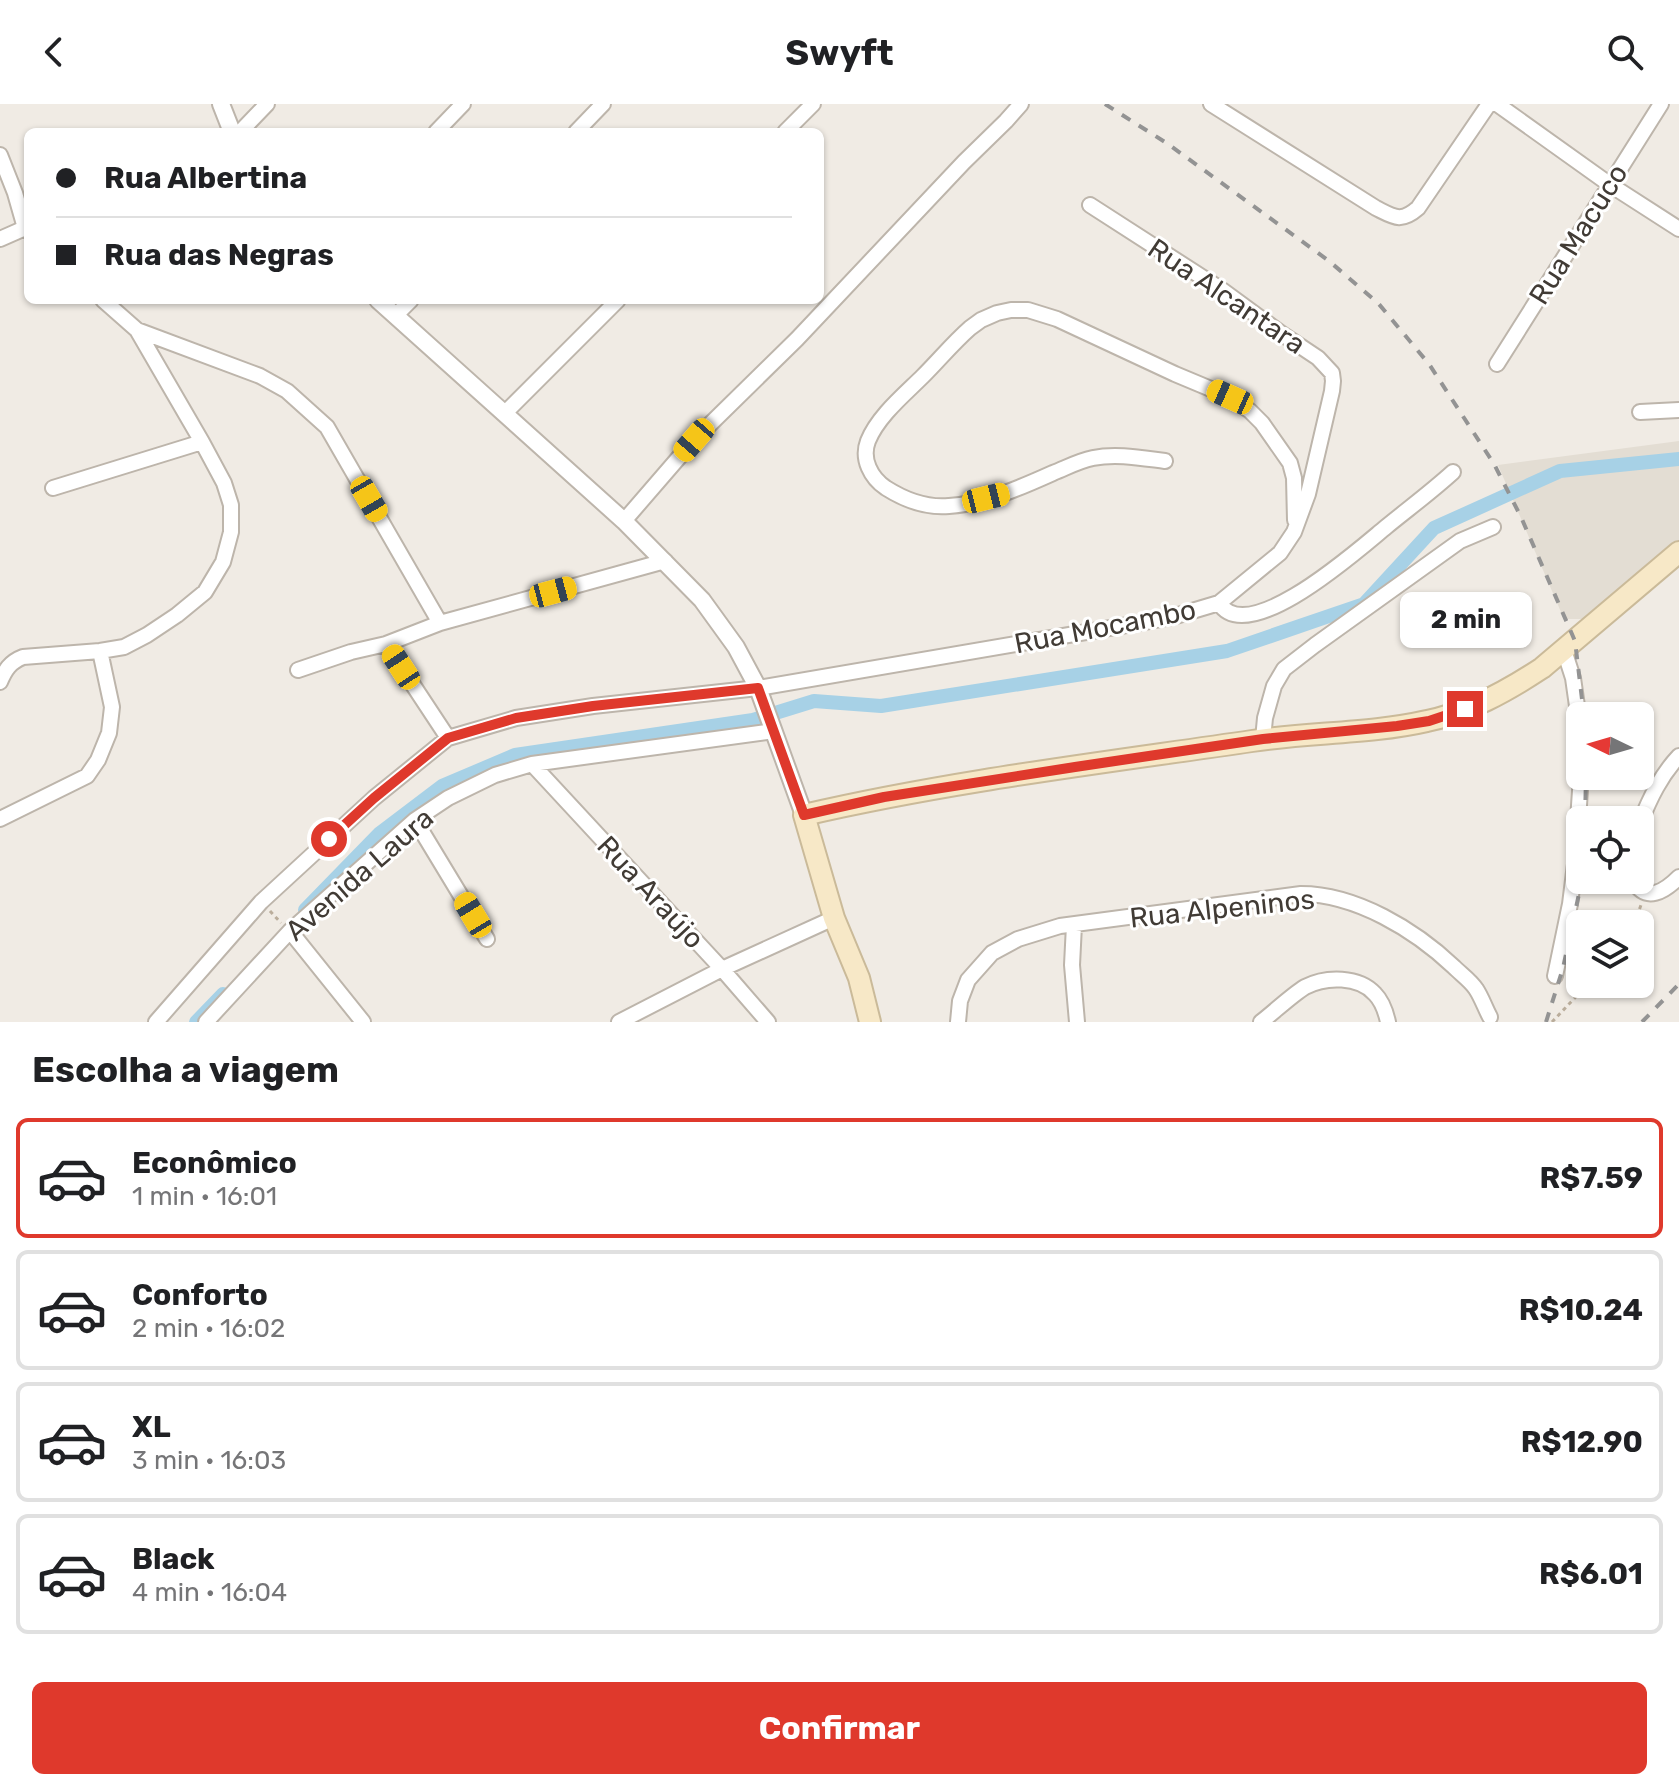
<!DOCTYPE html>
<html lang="pt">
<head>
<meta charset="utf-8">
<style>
  body { margin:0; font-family:Rubik,sans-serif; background:#f2f2f2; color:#202124; height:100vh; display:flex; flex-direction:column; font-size:30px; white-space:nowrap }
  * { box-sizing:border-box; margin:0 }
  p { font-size:26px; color:#757577 }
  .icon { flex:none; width:44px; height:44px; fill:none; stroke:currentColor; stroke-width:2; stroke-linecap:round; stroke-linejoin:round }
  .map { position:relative; height:918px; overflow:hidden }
  .details { display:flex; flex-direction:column; background:#fff; flex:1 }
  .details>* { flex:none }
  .banner { position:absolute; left:24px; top:24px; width:800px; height:176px; border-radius:12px; box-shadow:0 2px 6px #0004; display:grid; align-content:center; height:176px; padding:0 32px; background:#fff }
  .needle { width:52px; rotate:275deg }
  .controls { position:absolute; left:1566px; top:598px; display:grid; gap:16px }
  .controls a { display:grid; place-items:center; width:88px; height:88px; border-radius:12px; background:#fff; box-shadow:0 2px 6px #0004; font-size:40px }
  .end { position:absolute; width:36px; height:36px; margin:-18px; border:10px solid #df392c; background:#fff; box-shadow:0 0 0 4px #fff }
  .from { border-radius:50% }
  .bubble { position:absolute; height:56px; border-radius:12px; background:#fff; box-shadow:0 2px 6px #0004; font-size:26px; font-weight:700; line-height:56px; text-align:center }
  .car { position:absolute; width:24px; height:48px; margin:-24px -12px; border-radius:10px; box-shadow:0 0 6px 2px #0007; background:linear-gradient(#f5c518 24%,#345 0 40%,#f5c518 0 76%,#345 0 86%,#f5c518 0) }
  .banner b { display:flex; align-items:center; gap:28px; height:76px; font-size:30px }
  .banner b+b { border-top:2px solid #e0e0e0 }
  .banner i { width:20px; height:20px; background:#202124 }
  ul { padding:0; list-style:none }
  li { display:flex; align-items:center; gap:24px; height:120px; margin:0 16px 12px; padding:0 16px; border:4px solid #e0e0e0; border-radius:12px }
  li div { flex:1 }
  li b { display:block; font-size:30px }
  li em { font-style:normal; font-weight:700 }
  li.current { border-color:#df392c }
  li>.icon { width:72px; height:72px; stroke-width:1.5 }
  h2 { padding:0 32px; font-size:36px; line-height:96px }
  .primary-button { display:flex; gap:16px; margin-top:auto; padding:16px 32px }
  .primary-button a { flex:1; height:92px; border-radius:12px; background:#df392c; color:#fff; font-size:32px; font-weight:700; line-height:92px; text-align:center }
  header { display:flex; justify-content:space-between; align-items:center; height:104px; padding:0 32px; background:#fff; font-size:36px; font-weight:700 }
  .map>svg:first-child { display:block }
  .residential { fill:#e3ddd3 }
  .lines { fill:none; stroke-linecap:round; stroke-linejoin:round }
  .canal { stroke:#a7d1e6; stroke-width:14 }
  .minor-casing { stroke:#bdb5ab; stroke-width:18 }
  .tertiary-casing { stroke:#bdb5ab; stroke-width:20 }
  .secondary-casing { stroke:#caba99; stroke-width:24 }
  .path { stroke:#baad9b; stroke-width:3; stroke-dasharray:4 4; stroke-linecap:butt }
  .minor { stroke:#fff; stroke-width:14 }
  .tertiary { stroke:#fff; stroke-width:16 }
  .secondary { stroke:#f7e8c7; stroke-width:20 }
  .rail { stroke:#939393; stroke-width:4; stroke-dasharray:10 10; stroke-linecap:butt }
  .route { stroke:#df392c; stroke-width:10 }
  .labels { text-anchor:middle; stroke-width:6; stroke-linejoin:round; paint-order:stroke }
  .street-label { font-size:28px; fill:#413b35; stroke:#fff }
</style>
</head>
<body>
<header><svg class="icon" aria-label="back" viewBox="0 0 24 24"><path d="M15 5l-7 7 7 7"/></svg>Swyft<svg class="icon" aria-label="search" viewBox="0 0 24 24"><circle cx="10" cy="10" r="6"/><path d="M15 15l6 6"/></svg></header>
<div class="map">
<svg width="1679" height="918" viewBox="0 0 1679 918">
  <rect width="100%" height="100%" fill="#f0ebe4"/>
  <path class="residential" d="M1679,337V446L1593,515H1564L1498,361Z"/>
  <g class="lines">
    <path class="canal" d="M305,806L380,729L442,682L515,651L753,616L814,597L881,602L1227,547L1364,500L1434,424L1560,367L1679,355
      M196,918L223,890"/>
    <g class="minor-casing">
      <path id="minor" d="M1211,0L1376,104C1394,113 1401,119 1418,104L1489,0
        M1497,0L1609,80L1679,125
        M240,28L267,0
        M436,28L463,0
        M576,28L603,0
        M785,28L813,0
        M0,51L15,89L25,124L28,127
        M0,135L25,124
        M396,211L411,196
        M137,226L260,272L287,287L327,323L440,519
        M1497,260L1661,0
        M1640,308L1679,306
        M505,309L618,196
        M1165,357C1142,354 1116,349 1093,354C1078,357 1066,364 1053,369C1022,383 983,400 949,402C927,404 905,396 886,384C871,374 861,355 868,337C878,312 905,290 923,272C939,256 953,239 970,224L981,216L997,209L1011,206H1028L1057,215L1175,270L1230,293L1250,307L1262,319L1290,359L1294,374L1295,416
        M53,384L202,338
        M624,417L694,336L797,235L964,58L1006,17L1021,0
        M1219,499C1248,545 1359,445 1386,423C1408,405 1431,388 1453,368
        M386,540L448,634
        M1564,546L1573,574L1580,623
        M298,566L351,548L386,540L440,519L665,457
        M0,578C5,566 10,558 23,553L100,547L124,543L147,531L177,511L205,488L223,458L231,428V401L224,379L202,338L137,226L103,196
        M1263,635L1265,614L1274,582L1284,565L1315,541L1460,437L1493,423
        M532,660L722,865L768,918
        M0,715L87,672L98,656L109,629L112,603L100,547
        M415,716L487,835
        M1640,719C1650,694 1661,671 1679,652
        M1633,776C1646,800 1665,787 1679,773
        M1074,821L1072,861L1077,918
        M290,827L363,918
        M1555,872L1570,800L1575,760L1581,672
        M156,918L261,798L374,694L448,634L516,614L593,602L758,584L1145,518L1172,513L1219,499L1280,449L1294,428L1308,390L1332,287L1333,277L1332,269L1318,254L1282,230L1222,186L1090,101
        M206,918L290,827L415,716L448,694L495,671L532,660L774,627
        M619,918L722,865L834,814
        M958,918L960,897L968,876L992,849L1018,835L1060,822L1301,790C1356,790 1415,826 1454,863C1461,870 1471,877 1476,885C1482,894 1485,904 1490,913
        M1261,918C1274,908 1292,891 1305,883C1326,872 1359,872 1375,890C1382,897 1386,909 1388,918"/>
    </g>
    <g class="tertiary-casing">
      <path id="tertiary" d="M221,0L232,28
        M378,196L624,417L702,496L736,543L758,584L804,711"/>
    </g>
    <g class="secondary-casing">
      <path id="secondary" d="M870,918L859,874L834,814L804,711C951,677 1102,659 1252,637C1310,628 1370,630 1427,617C1468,609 1507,587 1542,564L1679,448"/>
    </g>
    <path class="path" d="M270,807L281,819
      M1634,820L1641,801
      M1552,918L1588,880"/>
    <use href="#minor" class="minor"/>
    <use href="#tertiary" class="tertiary"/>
    <use href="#secondary" class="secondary"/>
    <path class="rail" d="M1105,0L1168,40L1329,157L1378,199L1429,260L1494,360L1521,413L1575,537L1584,612
      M1585,716L1586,672
      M1546,918L1563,864L1582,776
      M1642,918L1679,880"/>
  </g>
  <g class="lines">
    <path class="route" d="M329,735L374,694L448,634L516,614L593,602L758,584L804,711L884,693L1075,663L1263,635L1397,622L1429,617L1465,605"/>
  </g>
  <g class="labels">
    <g class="street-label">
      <text transform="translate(1578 130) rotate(-58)" y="10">Rua Macuco</text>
      <text transform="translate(1227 192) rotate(34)" y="10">Rua Alcantara</text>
      <text transform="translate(1105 522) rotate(-11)" y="10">Rua Mocambo</text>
      <text transform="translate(359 770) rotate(-41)" y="10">Avenida Laura</text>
      <text transform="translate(651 788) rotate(47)" y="10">Rua Araújo</text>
      <text transform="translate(1222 804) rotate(-6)" y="10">Rua Alpeninos</text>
    </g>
  </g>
</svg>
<div class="controls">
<a><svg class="needle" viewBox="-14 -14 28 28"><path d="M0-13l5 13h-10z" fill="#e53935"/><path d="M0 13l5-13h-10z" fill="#757577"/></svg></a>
<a><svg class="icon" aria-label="locate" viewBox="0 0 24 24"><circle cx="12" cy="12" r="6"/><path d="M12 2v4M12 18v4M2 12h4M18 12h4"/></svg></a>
<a><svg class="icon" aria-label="layers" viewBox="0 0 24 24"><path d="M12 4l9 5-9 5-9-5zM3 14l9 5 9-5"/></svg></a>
</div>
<i class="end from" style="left:329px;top:735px"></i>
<i class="end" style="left:1465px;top:605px"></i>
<div class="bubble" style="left:1400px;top:488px;width:132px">2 min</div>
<i class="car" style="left:1230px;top:293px;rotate:294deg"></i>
<i class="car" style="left:694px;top:336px;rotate:221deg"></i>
<i class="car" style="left:986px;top:394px;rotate:76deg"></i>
<i class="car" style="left:369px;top:395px;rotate:150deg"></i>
<i class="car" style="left:553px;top:488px;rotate:75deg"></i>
<i class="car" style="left:401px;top:563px;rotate:327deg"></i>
<i class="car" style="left:473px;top:811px;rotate:329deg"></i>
<div class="banner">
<b><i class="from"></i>Rua Albertina</b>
<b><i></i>Rua das Negras</b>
</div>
</div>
<section class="details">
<h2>Escolha a viagem</h2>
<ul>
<li class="current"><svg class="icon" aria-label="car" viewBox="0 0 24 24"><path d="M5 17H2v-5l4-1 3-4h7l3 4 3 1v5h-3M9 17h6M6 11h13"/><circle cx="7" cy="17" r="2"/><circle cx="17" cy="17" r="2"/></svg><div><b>Econômico</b><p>1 min · 16:01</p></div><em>R$7.59</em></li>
<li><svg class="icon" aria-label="car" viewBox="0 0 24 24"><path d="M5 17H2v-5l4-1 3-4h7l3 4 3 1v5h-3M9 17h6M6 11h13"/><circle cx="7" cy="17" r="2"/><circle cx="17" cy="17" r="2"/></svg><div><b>Conforto</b><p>2 min · 16:02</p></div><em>R$10.24</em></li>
<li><svg class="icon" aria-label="car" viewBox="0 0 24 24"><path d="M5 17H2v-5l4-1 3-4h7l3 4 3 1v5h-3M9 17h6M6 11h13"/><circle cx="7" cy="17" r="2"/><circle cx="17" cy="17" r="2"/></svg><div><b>XL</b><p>3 min · 16:03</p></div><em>R$12.90</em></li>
<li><svg class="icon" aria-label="car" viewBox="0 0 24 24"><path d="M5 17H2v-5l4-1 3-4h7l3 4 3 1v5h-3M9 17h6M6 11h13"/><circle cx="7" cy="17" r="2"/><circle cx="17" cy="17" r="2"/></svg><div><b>Black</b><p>4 min · 16:04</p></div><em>R$6.01</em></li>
</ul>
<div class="primary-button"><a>Confirmar</a></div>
</section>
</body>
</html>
